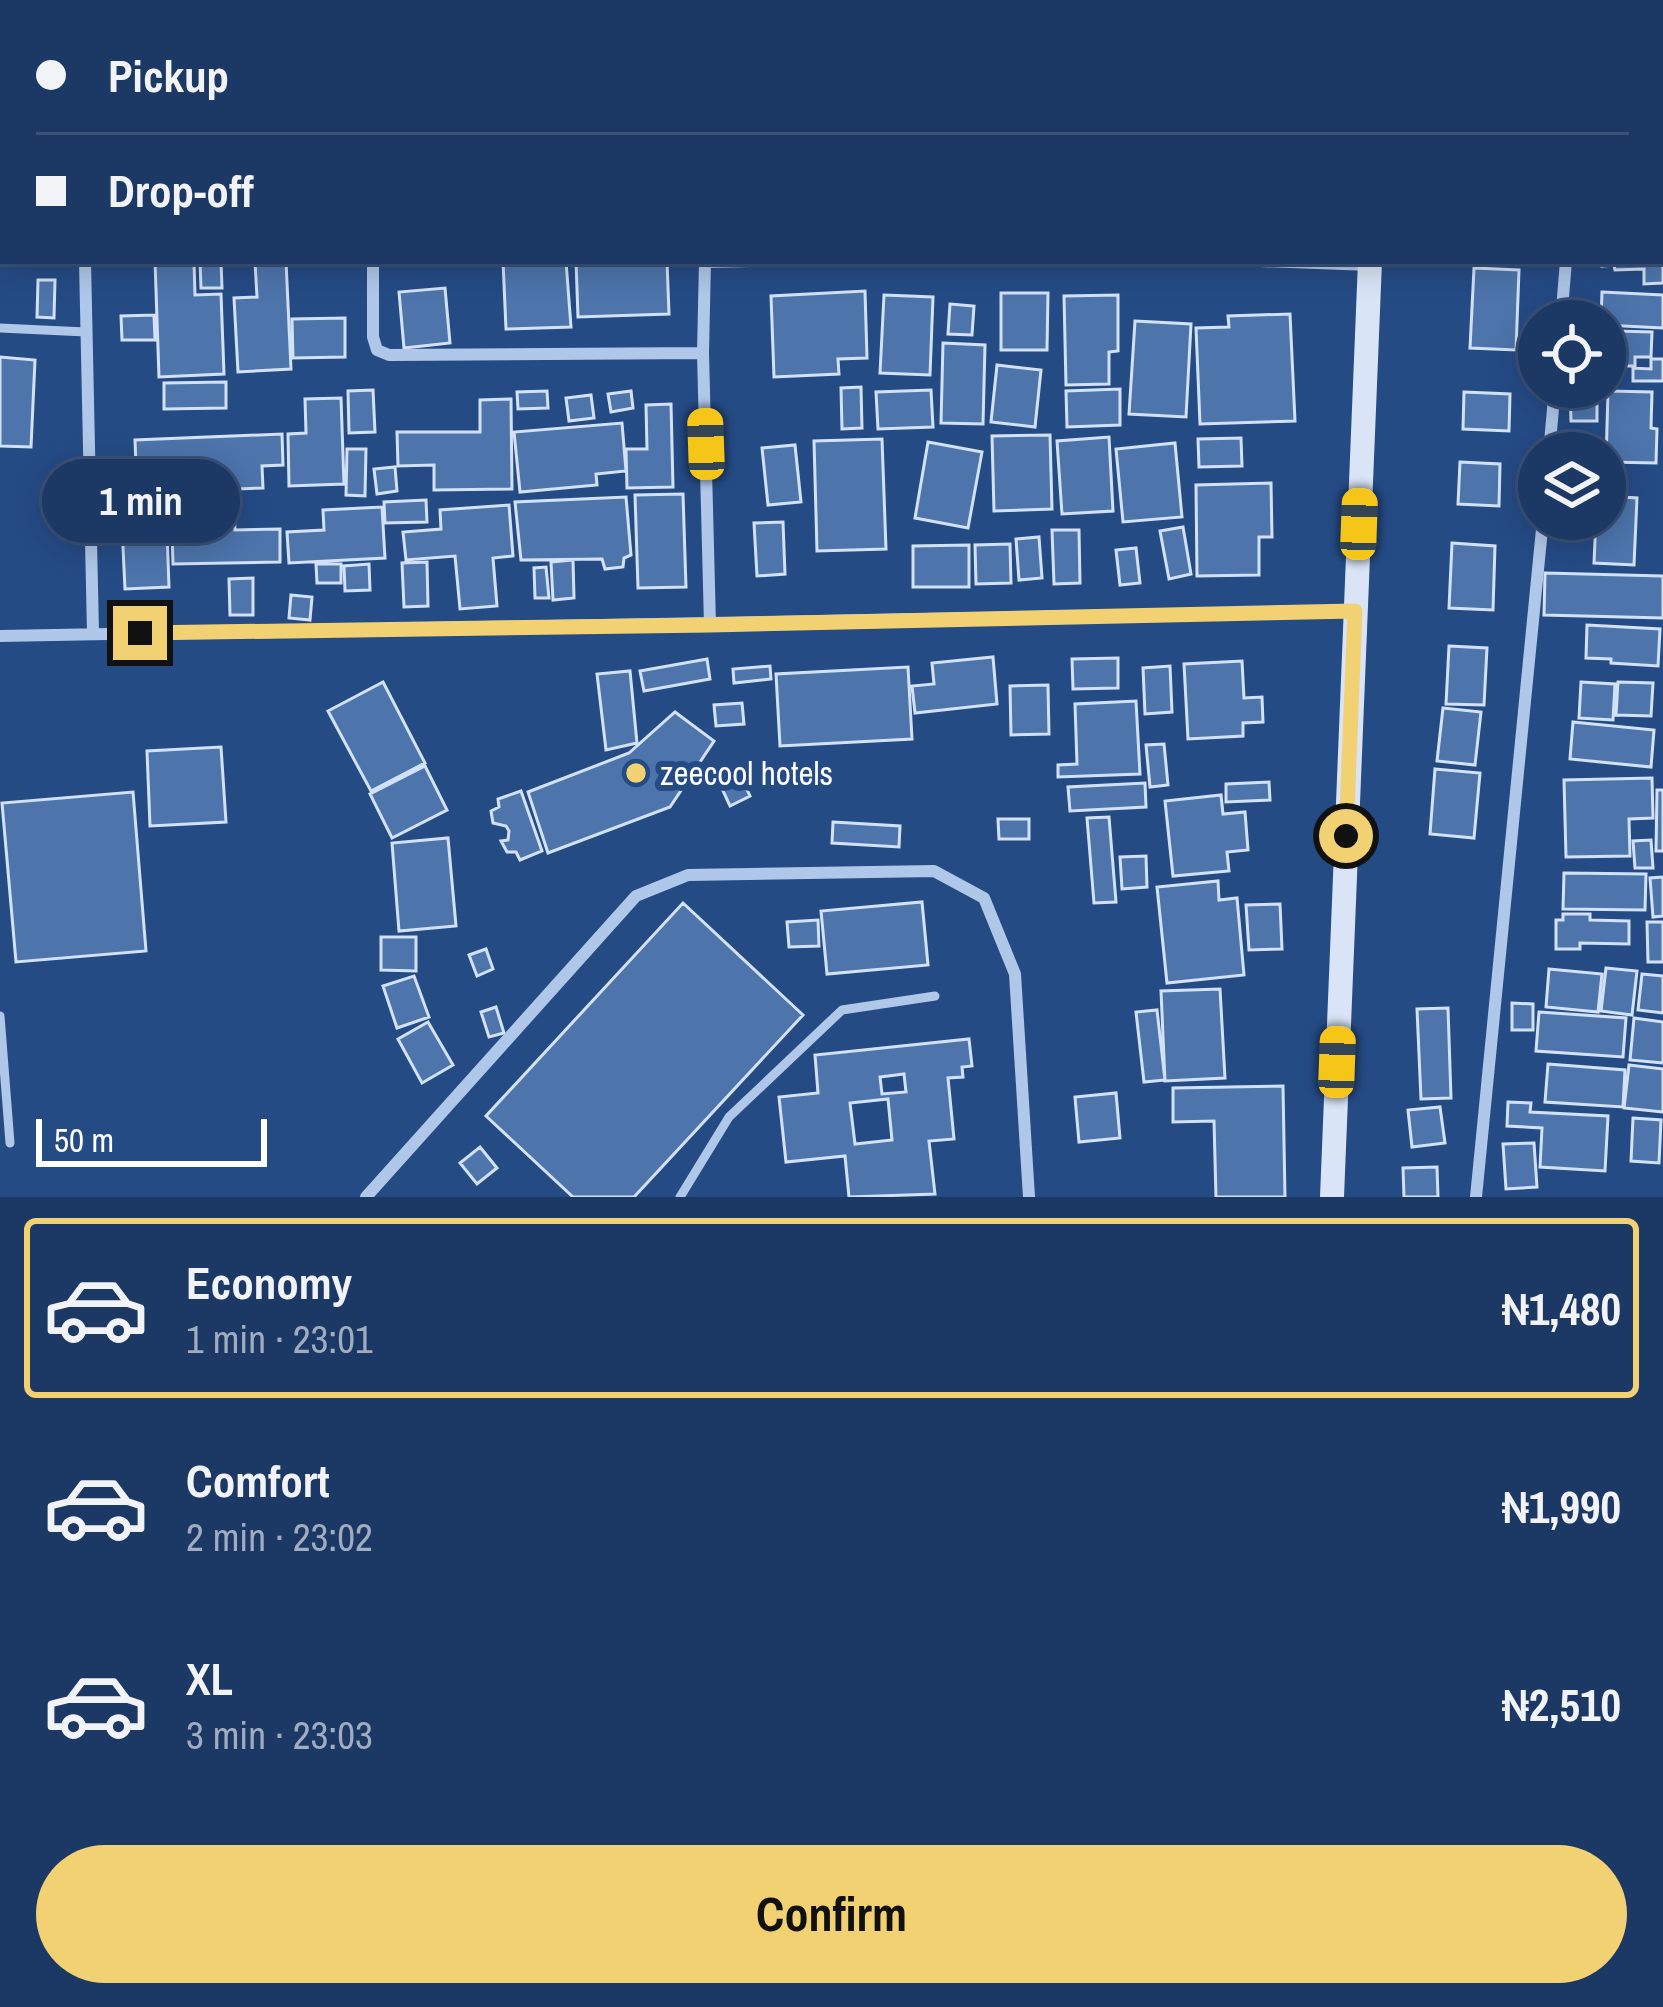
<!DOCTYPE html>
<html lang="en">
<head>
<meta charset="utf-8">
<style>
  body { margin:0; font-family:"Archivo Narrow",sans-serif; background:#253f6a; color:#f1f3f6; height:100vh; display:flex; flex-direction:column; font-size:45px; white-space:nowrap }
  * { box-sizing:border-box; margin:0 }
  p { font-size:39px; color:#a0acbf }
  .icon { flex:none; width:66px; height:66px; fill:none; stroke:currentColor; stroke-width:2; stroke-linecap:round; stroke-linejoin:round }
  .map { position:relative; height:1197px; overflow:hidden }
  .panel { display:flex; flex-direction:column; background:#1c3864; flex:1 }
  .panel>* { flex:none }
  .guide { position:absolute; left:0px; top:0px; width:1665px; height:264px; box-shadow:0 6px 30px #0003,0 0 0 3px #3a5278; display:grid; align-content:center; height:264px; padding:0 36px; background:#1c3864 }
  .buttons { position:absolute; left:1518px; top:300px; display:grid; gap:24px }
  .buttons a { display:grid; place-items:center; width:108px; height:108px; border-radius:50%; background:#1c3864; box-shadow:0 6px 30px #0003,0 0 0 3px #3a5278; font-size:60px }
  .scale { position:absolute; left:36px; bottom:30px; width:231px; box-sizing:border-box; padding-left:12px; border:6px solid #fff; border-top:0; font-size:33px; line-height:42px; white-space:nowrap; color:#fff; -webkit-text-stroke:9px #254b85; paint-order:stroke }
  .end { position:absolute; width:54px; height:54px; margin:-27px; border:15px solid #f2d173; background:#111; box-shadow:0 0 0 6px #111 }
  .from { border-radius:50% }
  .bubble { position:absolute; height:84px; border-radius:42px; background:#1c3864; box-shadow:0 6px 30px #0003,0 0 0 3px #3a5278; font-size:39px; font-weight:700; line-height:84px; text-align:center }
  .car { position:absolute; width:36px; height:72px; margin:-36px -18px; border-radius:15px; box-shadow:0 0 9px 3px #0007; background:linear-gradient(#f5c518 24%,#345 0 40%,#f5c518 0 76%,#345 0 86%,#f5c518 0) }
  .guide b { display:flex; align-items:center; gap:42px; height:114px; font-size:45px }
  .guide b+b { border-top:3px solid #3a5278 }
  .guide i { width:30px; height:30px; background:#f1f3f6 }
  ul { padding:21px 0 0; list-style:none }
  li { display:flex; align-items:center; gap:36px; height:180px; margin:0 24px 18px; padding:0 12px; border:6px solid transparent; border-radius:12px }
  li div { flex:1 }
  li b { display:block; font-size:45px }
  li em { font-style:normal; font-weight:700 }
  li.current { border-color:#f2d173 }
  li>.icon { width:108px; height:108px; stroke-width:1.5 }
  .cta { display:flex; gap:24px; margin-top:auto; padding:24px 36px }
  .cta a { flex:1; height:138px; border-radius:72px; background:#f2d173; color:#111; font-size:48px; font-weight:700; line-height:138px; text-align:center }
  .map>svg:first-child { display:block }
  .building { fill:#4d75ac; stroke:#d3e1f6; stroke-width:3; fill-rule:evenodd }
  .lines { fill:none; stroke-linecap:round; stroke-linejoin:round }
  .lane { stroke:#afc7e8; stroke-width:9 }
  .street { stroke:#afc7e8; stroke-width:12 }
  .secondary { stroke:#d9e5f7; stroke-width:24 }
  .route { stroke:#f2d173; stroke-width:15 }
  .poi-dot { fill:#f2d173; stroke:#254b85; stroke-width:4.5 }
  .labels { text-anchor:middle; stroke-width:12; stroke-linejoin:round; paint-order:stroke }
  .poi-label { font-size:33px; fill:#fff; stroke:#254b85; text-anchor:start }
</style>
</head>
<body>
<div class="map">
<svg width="1663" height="1197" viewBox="0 0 1663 1197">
  <rect width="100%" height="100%" fill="#254b85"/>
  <path class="building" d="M1663,239V283L1644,284V269L1615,270L1614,265L1602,266V261H1662Z
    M155,261H194L195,295L221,294L224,374L159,377Z
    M200,261H221L222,288H201Z
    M286,261L291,369L238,372L234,298L257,297L255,262Z
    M503,261H566L571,327L506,329Z
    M576,261H667L669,314L578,317Z
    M1474,268L1519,270L1516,350L1470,348Z
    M38,280H55L54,318L37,317Z
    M445,288L450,343L404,348L399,292Z
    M865,291L867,358L838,359L839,374L774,377L771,296Z
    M1602,292L1663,295V328L1605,325V321H1601Z
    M1001,293H1048L1047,350H1001Z
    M884,295L933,297L930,375L880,373Z
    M1118,295V351L1109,352V384L1066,385L1064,296Z
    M950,304L974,306L972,335L948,334Z
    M1290,314L1295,421L1200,424L1196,328L1229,327L1228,316Z
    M154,315L155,340H122L121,316Z
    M345,318V357L293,358L292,319Z
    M1135,321L1191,324L1186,417L1129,414Z
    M1615,331L1652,332L1651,357H1635V366H1614Z
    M943,343L985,345L983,424L941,423Z
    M0,357L35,360L31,447L0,446Z
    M1651,359H1663V381H1633V368L1651,369Z
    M997,365L1041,370L1035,427L991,422Z
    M226,382V408L164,409V383Z
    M861,387L862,428L842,429L841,388Z
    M1570,387H1597V421H1571Z
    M1120,389V425L1067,427L1066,391Z
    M373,390L375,432L349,433L348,391Z
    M931,390L933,427L878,429L876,392Z
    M547,391L548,408L518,409L517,392Z
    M631,391L633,408L611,412L608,394Z
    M1608,391L1652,392L1651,428L1657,429L1656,463L1606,462Z
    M1464,392L1510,394L1509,431L1463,429Z
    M591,395L594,418L569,421L566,398Z
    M341,398L344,484L289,486L288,434L306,433L305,399Z
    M511,399L512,489L434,490V465L398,466L397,432H480V400Z
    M671,404L673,487L627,488L626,449H647L646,405Z
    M622,423L626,471L596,474L597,485L520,492L514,432Z
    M282,434L283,465L262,466L263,488L137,493L135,440Z
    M1050,435L1052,509L994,511L992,436Z
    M1109,437L1113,511L1062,514L1057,441Z
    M1241,438L1242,466L1199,467L1198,439Z
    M882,439L886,549L817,551L814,441Z
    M928,442L982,452L968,528L915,518Z
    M1175,443L1182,517L1123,522L1116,449Z
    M795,445L801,502L768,505L762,448Z
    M347,449H366L365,496L346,495Z
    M1460,462L1500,464L1499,506L1458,504Z
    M395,467L397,491L377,494L374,469Z
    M136,474V493L116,494L115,475Z
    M1271,483L1272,537H1259V575L1197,576L1196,485Z
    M683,494L686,587L638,588L635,495Z
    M1605,496L1637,498L1634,565L1594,563L1596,519H1605Z
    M626,497L631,555L624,558L623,567L605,569L602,559L521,560L515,502Z
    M426,500L427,522L385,523L384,502Z
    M166,504L169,587L125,589L121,506Z
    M509,505L513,556L493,558L497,606L460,609L455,556L406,560L403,532L441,529L440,510Z
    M382,507L385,558L289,563L287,532L324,530L323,510Z
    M206,509H234L235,530L280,529V562L173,564L172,532L206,531Z
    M783,522L785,574L757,576L754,523Z
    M1183,527L1191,574L1169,579L1160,531Z
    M1052,530H1079L1080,583L1054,584Z
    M1039,537L1042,578L1019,580L1016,539Z
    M1452,543L1495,546L1493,610L1449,608Z
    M1010,544L1011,583L976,584L975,545Z
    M969,545V587H913V546Z
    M1136,548L1140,583L1120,585L1116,550Z
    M573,560L574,598L553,600L551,562Z
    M427,562L428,606L404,607L402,563Z
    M316,564H341V583H317Z
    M369,564L370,590L345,591L344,566Z
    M546,567L549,598H535L534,568Z
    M1545,573L1663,576V618L1544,615Z
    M253,578V615H230L229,579Z
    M291,595L312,597L310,620L289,618Z
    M1587,625L1660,629L1658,666L1611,663V659L1586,658Z
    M1449,646L1487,648L1484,705L1446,704Z
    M993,657L997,704L915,713L912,686L934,684L932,663Z
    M1118,658V688L1073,689L1072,659Z
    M707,659L710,679L644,691L640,671Z
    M1242,661L1244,698L1262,697L1263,722L1243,723V736L1188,739L1184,664Z
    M770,666L771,679L734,683L733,669Z
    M1170,666L1172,712L1145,714L1143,668Z
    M908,667L912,739L780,746L776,674Z
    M630,671L637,743L606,750L597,674Z
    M383,682L425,763L371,791L328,711Z
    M1581,682L1615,684L1613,720L1579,718Z
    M1618,682L1653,683L1651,716L1616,715Z
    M1048,685L1049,734L1011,735L1010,686Z
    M1136,701L1140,774L1058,777V765L1077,764L1075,704Z
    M742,703L744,724L716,726L714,705Z
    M1443,708L1481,712L1475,765L1437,761Z
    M675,712L714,741L670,807L548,853L528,792L629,753Z
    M1573,722L1654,730L1651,767L1570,759Z
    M1164,744L1168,785L1150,787L1146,745Z
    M221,747L226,822L150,826L147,751Z
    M425,766L447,810L392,838L370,794Z
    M1435,769L1480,773L1474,838L1430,834Z
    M738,770L750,796L730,806L718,780Z
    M1652,778L1653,818L1629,819L1630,856L1566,857L1564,780Z
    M1269,782L1270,800L1226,802V784Z
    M1145,783L1146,807L1070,811L1068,787Z
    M1657,790H1663V851H1656Z
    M521,791L542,851L520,860L516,852H507L501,841L508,840L509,831L506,826L493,823L491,811L499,807L498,799Z
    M133,792L146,951L16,962L2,803Z
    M1221,795L1223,814L1245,812L1248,850L1227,852L1229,871L1173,876L1165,801Z
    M1109,817L1116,902L1094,903L1087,818Z
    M998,819H1029V839H999Z
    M833,822L900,826L899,847L832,843Z
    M448,838L456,926L399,931L392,843Z
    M1651,840L1653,868H1635L1633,841Z
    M1146,856L1147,887L1122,889L1120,857Z
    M1564,873L1646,874L1645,910L1563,909Z
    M1663,877V916L1653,917L1650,878Z
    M1218,881L1219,900L1237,898L1244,975L1167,983L1157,887Z
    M922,902L928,965L827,974L821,911Z
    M683,903L803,1015L634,1197H573L486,1116Z
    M1280,904L1282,949L1249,950L1246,905Z
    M1563,914H1590V920L1629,921V944L1580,943V949H1556V920H1563Z
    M818,920L819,946L789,947L787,922Z
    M1647,922H1663V962H1648Z
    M381,937H416V971L381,970Z
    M486,949L493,969L477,976L469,955Z
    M1606,968L1637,971L1632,1015L1601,1011Z
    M1549,969L1602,974L1598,1012L1546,1007Z
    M1642,974L1663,976V1013L1638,1010Z
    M414,976L429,1017L397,1028L383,986Z
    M1220,989L1225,1078L1165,1081L1161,991Z
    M1512,1003L1533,1004V1030H1512Z
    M496,1007L504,1033L489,1037L481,1012Z
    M1448,1008L1451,1098L1421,1099L1417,1009Z
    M1157,1010L1165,1080L1144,1082L1136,1012Z
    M1539,1012L1626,1018L1623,1057L1536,1051Z
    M1634,1018L1663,1022V1063L1630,1060Z
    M428,1022L453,1065L422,1083L398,1039Z
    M969,1039L972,1066L962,1067L963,1077L948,1078L954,1139L929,1141L935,1194L849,1197L845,1156L786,1162L779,1097L818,1093L815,1055ZM904,1074L906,1092L882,1094L880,1077ZM888,1099L892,1140L855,1144L850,1103Z
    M1548,1064L1625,1070L1623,1107L1545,1102Z
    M1629,1065L1663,1069V1112L1624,1108Z
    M1283,1086L1285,1197H1216L1214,1121L1173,1122V1088Z
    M1116,1093L1120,1138L1079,1142L1075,1097Z
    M1508,1102L1531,1103L1530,1112L1608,1116L1605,1171L1540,1167L1542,1128L1507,1126Z
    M1440,1107L1445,1143L1412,1147L1408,1110Z
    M1633,1118L1661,1120L1659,1163L1631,1161Z
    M1534,1143L1537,1187L1506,1189L1503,1144Z
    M480,1147L497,1168L477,1184L460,1163Z
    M1437,1167L1438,1197H1404L1403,1168Z"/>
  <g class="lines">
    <path class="lane" d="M0,328L86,332
      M0,1016L10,1143
      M680,1197L729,1117L842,1010L935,996"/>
    <path class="street" d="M79,0V3
      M700,0V3
      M374,3V0
      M1065,3V0
      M1590,3V0
      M1662,44H1663
      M85,261L93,633
      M373,261V337L377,350L389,355L703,353
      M705,261L703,353L710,625
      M1260,261L1370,265
      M705,262L751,261
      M1561,321L1566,261
      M1549,453L1555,387
      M0,636L1355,611
      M366,1197L636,896L688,875L934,871L984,898L1015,974L1029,1197
      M1476,1197L1543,519"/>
    <path class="secondary" d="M1389,3V0
      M1332,1197L1370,261"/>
  </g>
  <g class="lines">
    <path class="route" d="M140,633L710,625L1355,611L1346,836"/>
  </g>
  <circle class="poi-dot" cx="636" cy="773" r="12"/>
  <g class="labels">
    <g class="poi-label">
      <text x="660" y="785">zeecool hotels</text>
    </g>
  </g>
</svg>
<div class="buttons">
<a><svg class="icon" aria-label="locate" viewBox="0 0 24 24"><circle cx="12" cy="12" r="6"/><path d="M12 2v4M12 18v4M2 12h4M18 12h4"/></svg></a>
<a><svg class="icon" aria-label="layers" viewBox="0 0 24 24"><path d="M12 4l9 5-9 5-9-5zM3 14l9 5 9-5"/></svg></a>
</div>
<div class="scale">50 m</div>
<i class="end from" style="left:1346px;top:836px"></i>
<i class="end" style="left:140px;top:633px"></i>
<div class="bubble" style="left:42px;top:459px;width:198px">1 min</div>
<i class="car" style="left:706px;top:444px;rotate:358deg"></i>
<i class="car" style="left:1359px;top:524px;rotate:2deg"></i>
<i class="car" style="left:1337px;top:1062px;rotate:2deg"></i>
<div class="guide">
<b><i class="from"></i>Pickup</b>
<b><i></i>Drop-off</b>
</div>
</div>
<section class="panel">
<ul>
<li class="current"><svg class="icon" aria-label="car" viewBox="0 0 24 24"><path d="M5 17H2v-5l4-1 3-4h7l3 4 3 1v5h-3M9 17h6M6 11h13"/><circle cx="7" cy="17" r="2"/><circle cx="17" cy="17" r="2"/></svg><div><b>Economy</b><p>1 min · 23:01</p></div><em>₦1,480</em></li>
<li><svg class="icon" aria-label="car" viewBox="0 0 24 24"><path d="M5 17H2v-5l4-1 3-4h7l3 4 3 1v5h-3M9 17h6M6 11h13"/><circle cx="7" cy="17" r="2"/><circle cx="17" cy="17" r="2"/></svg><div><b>Comfort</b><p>2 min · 23:02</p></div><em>₦1,990</em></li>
<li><svg class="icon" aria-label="car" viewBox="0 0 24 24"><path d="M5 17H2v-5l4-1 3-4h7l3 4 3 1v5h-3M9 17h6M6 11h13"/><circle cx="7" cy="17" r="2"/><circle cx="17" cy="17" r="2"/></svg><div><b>XL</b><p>3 min · 23:03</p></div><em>₦2,510</em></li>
</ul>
<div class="cta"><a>Confirm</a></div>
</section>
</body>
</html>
